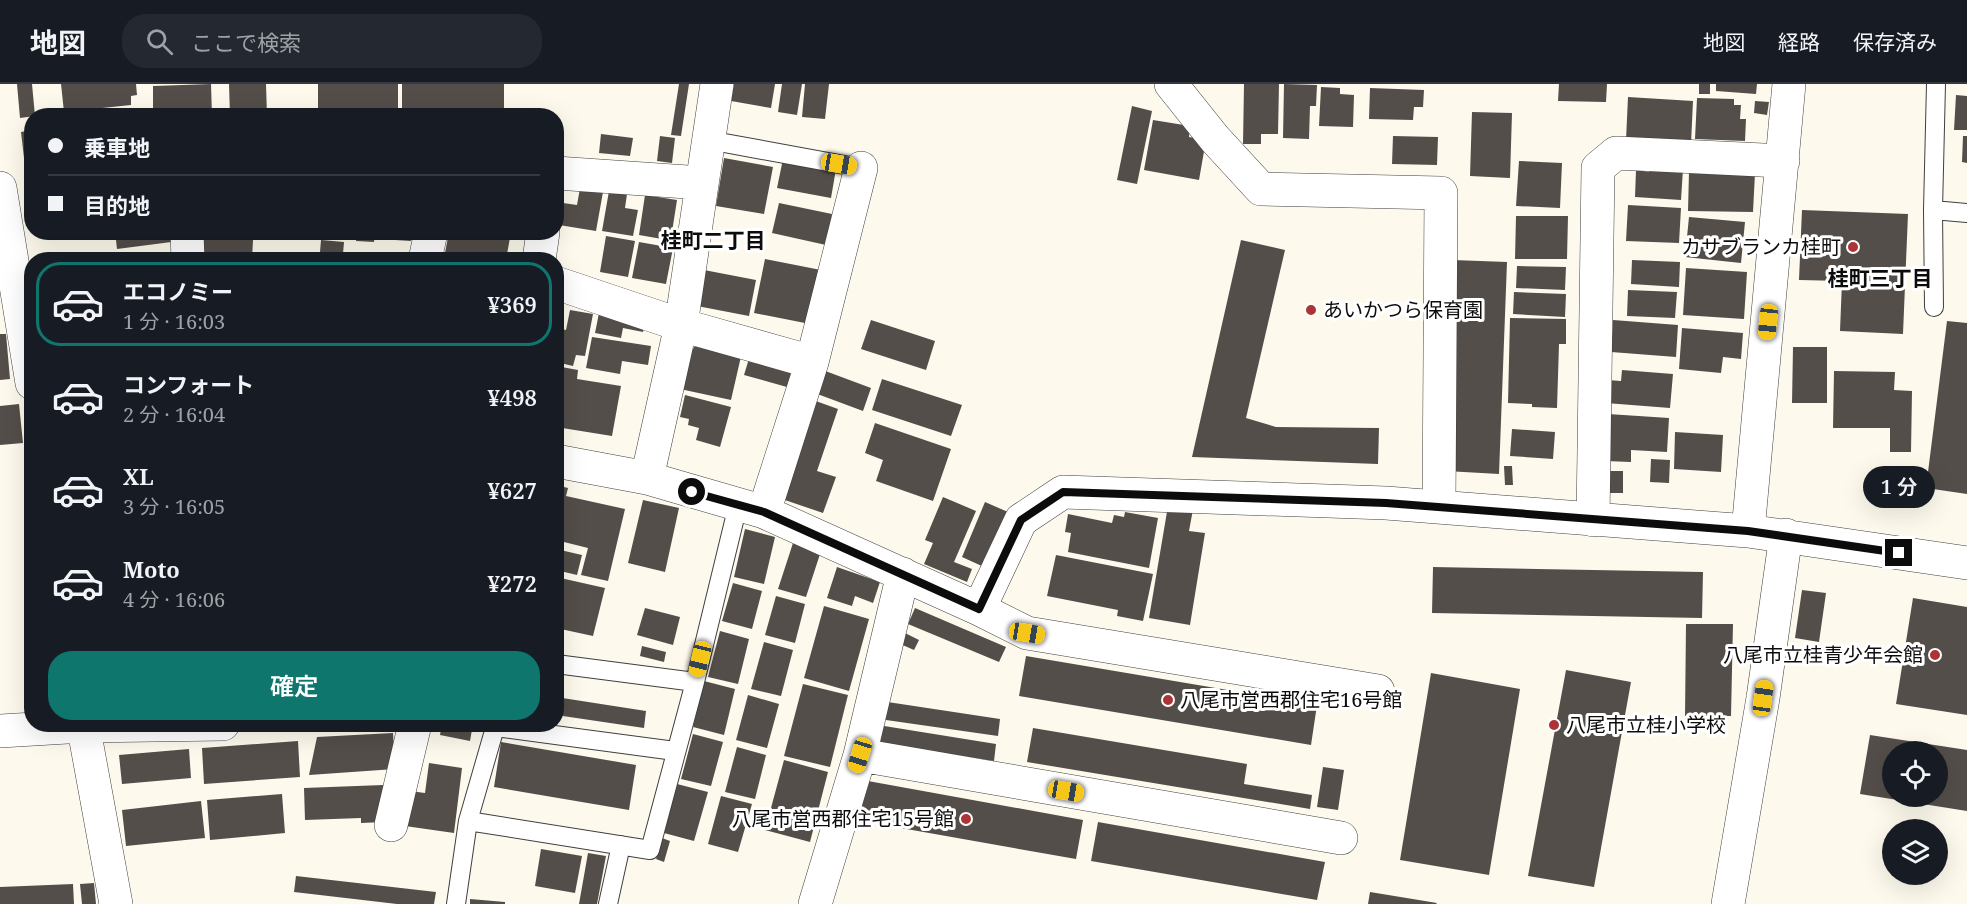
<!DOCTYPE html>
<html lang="ja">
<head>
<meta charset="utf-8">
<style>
  body { margin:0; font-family:"Noto Serif","Noto Sans JP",serif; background:#242831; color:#f1f3f6; height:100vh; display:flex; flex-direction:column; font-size:22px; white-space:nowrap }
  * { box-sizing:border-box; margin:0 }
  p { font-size:20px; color:#9ea1a6 }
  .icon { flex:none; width:33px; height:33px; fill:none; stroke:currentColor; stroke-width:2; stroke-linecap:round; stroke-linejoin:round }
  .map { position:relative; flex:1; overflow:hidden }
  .sheet { position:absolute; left:24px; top:168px; width:540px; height:480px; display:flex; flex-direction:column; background:#171b24; border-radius:24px; box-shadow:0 6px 24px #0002 }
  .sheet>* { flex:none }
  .top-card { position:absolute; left:24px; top:24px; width:540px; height:132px; border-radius:24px; box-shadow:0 6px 24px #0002; display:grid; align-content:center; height:132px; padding:0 24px; background:#171b24 }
  .controls { position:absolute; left:1882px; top:657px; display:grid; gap:12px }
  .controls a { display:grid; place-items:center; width:66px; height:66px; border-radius:50%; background:#171b24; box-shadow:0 6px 24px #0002; font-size:30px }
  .end { position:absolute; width:27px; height:27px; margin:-14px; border:8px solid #0c0c0c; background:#fff; box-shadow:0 0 0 3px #fff }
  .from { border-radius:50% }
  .bubble { position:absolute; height:42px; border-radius:21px; background:#171b24; box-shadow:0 6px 24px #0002; font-size:20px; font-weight:600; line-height:42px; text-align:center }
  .car { position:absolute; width:18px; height:36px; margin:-18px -9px; border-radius:8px; box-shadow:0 0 4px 2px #0007; background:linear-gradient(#f5c518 24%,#345 0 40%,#f5c518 0 76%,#345 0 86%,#f5c518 0) }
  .top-card b { display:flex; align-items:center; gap:21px; height:57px; font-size:22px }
  .top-card b+b { border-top:2px solid #363941 }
  .top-card i { width:15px; height:15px; background:#f1f3f6 }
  ul { padding:10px 0 0; list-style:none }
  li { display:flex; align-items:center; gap:18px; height:84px; margin:0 12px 9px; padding:0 12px; border:3px solid transparent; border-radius:24px }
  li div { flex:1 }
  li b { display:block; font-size:22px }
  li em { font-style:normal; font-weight:600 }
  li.on { border-color:#0f766e }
  li>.icon { width:54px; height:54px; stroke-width:1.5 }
  .button { display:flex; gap:12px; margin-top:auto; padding:12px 24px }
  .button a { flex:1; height:69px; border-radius:24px; background:#0f766e; color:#fff; font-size:24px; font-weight:600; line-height:69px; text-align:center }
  header { display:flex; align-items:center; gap:36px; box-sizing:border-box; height:84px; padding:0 30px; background:#171b24; border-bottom:2px solid #363941 }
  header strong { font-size:28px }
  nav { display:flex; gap:33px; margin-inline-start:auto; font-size:21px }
  .search { width:420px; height:54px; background:#242831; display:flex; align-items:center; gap:15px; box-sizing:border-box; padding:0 21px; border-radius:24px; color:#9ea1a6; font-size:22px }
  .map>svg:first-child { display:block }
  .building { fill:#544e4a; fill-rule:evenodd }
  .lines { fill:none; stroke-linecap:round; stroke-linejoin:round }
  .lane-casing { stroke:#3f3f3f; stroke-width:20 }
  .street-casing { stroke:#3f3f3f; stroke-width:34 }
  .lane { stroke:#fff; stroke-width:18 }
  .street { stroke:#fff; stroke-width:33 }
  .route { stroke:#0c0c0c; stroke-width:8 }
  .poi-dot { fill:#ac3436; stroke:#fff; stroke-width:2 }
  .labels { text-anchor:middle; stroke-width:6; stroke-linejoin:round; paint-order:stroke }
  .poi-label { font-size:20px; fill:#0c0c0c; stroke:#fff; text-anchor:end }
  .neighbourhood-label { font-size:21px; font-weight:bold; fill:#0c0c0c; stroke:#fff }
</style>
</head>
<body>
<header>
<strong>地図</strong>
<div class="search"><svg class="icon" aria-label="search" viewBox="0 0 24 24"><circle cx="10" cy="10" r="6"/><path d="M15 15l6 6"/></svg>ここで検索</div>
<nav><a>地図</a><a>経路</a><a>保存済み</a></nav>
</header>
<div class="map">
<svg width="1967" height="820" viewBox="0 0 1967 820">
  <rect width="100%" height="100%" fill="#fdfaed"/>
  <path class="building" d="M17,0H32L35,32L20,34Z
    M61,0H136L137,11L131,12V21L64,28Z
    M211,0L212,32H153V2Z
    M229,0H266L267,32H230Z
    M318,0H398V25H318Z
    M402,0H504V27L402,26Z
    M679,0H689L681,52L671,51Z
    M734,0H775L771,24L731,17Z
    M782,0H802L797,31L778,28Z
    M805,0H829L825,35L802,33Z
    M1244,0H1279L1278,50H1261V60H1243Z
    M1284,0L1317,1L1316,22H1310L1309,55L1283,54Z
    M1559,0H1607L1606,18L1558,17Z
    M1699,0H1710V10H1699Z
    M1716,0H1757L1756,10L1716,7Z
    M1321,3L1340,4V10L1354,11L1353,43L1319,42Z
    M1370,4L1424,6L1423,23H1414L1413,36L1369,35Z
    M1956,11L1967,12V46H1954Z
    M1628,13L1693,17L1691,60L1626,56Z
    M1697,14L1734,15V21H1741L1740,35H1746L1745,57L1695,55Z
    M1755,17L1769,18L1767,31L1754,29Z
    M1132,22L1152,27L1137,100L1117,96Z
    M1472,28L1512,29L1510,94L1470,92Z
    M1153,36L1190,42L1189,53L1206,56L1199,96L1144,86Z
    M32,46V73L24,74L21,48Z
    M601,50L633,54L630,72L599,69Z
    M660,52L675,54L672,79L657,77Z
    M1393,52L1438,53L1437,81L1392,80Z
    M1963,52H1967V79L1962,78Z
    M724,74L773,83L764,130L716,122Z
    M783,75L836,85L831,114L777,104Z
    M1519,77L1562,79L1560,124L1516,122Z
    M1649,83L1683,85L1681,116L1635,113L1636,86L1649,88Z
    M32,85V115H30L26,86Z
    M1689,88L1755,89L1753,128L1688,127Z
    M580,104L603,108L596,147L559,141L563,119L577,121Z
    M609,107L627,110L625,124L638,126L633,152L602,147Z
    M645,111L677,116L672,148L664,147L662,155L639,151Z
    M779,119L832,130L826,161L772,149Z
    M1628,121L1681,124L1679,159L1626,157Z
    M1802,126L1908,130L1903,250L1840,247L1842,197L1799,196Z
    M1516,132H1568L1567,175H1515Z
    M1689,133L1745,138L1741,179L1685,173Z
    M127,148H178L179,157L117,165L116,156L127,154Z
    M357,148H375L374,158L356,157Z
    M380,148H412L411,157L379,155Z
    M449,148H511L506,176H481L445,169Z
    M606,152L635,157L628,193L600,188Z
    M201,153L253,156L252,176H199Z
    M321,156L344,158L343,170L320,168Z
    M1241,156L1285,166L1246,334L1276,343L1379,344L1378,380L1192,373Z
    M639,158L673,164L666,200L632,194Z
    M765,175L821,186L810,240L754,229Z
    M1453,176L1507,178L1499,390L1446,387Z
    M1632,176L1680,178L1679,203L1631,200Z
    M1517,182L1566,183L1565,206L1516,204Z
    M1686,184L1747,188L1744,235L1683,231Z
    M704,186L756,196L749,232L697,222Z
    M1628,206L1677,208L1675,234L1627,232Z
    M1514,208L1566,210L1565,233L1513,230Z
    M600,224L646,233L643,248L623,244L621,254L595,249Z
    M570,226L593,230L585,272L576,271L573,282L556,278L557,244L566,246Z
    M1510,234L1566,235V260H1559L1557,324L1532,323V320L1508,319Z
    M871,236L935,257L926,286L861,265Z
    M1613,236L1678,241L1676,273L1611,268Z
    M1947,237L1967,239V410L1926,404Z
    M1682,244L1743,249L1741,275L1723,273L1721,289L1679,285Z
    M0,250H6L10,295L0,296Z
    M592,253L651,262L648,281L622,277L620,290L586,284Z
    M698,258L742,268L731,316L680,305L687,273Z
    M1793,263H1827V319H1792Z
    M751,268L800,282L794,305L744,291Z
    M556,282L578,286L577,295L621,302L612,352L556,343Z
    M820,285L871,304L863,327L812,308Z
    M1622,286L1673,290L1670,324L1606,319L1608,296L1621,297Z
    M1834,287L1895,288L1894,306L1912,307L1911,368H1890V344H1833Z
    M882,295L962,321L951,352L872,326Z
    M685,311L731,323L720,363L696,356L699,344L688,341L689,335L680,333Z
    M813,316L838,325L817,387L836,393L823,429L779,414Z
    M19,320L23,359L0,361V322Z
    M1608,330L1669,334L1667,368L1631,366V378L1605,377Z
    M875,339L951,365L933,417L876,397L883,376L865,369Z
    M1512,345L1555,348L1553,375L1510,372Z
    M1675,348L1723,351L1721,388L1674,385Z
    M1651,375L1670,376L1669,399L1650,398Z
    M1504,382H1512L1513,401H1505Z
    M1600,387H1623V409H1610Z
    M556,401L568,404L566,412L625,425L608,497L581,491L588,464L556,456Z
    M943,413L976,427L954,478L972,485L967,498L924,480L933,459L925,456Z
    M643,416L679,424L665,488L628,479Z
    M1169,416L1194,420L1189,447L1205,449L1190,541L1149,534Z
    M985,418L1008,428L984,483L962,473Z
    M1125,428L1158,434L1149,484L1068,468L1071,449L1065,448L1068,430L1112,439L1114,431L1124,433Z
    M745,445L775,453L764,500L734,493Z
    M793,459L821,467L806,513L778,505Z
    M556,465L582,471L577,491L556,486Z
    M1056,471L1153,490L1143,537L1117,532L1118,526L1047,512Z
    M837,483L880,498L873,519L855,512L852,522L827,514Z
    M1433,483L1703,488L1702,534L1432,529Z
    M556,493L605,504L593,552L556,544Z
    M733,499L762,507L752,545L722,537Z
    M1802,506L1826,509L1819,558L1795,554Z
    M776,512L805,520L795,559L765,551Z
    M1913,514L1967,523V631L1896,620Z
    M824,522L869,535L849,607L804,594Z
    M645,524L680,533L673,561L637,551Z
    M915,524L1006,563L999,578L908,540Z
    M1686,540H1733L1731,632H1685Z
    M720,547L749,555L738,600L708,593Z
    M903,548L919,556L914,566L898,559Z
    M764,558L793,566L781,612L751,605Z
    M642,562L666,568L664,578L640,572Z
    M1026,572L1317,621L1311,661L1019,612Z
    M1566,586L1631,598L1594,803L1528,792Z
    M1431,589L1520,605L1489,791L1400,776Z
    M704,597L735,605L724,651L693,643Z
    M803,600L848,611L830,683L784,672Z
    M748,611L779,620L767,664L736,656Z
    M556,613L646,627L644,644L556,631Z
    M881,617L1000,635L998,652L879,635Z
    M442,640H473L470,657L440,651Z
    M878,641L996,660L994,677L875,658Z
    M1033,644L1247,680L1244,700L1312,711L1310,725L1027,678Z
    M393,649L395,685L309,691L317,653Z
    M693,650L723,658L711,702L681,695Z
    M1870,651L1967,666V727L1860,710ZM1893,668H1938V712H1893Z
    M298,657L300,693L204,700L202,664Z
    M501,658L636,681L629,726L494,703Z
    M737,663L766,671L755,715L725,708Z
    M189,665L191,694L122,700L119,671Z
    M784,676L828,688L810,758L765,746Z
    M429,679L462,684L454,749L405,742L410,707L425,709Z
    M1323,683L1344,686L1338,726L1317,723Z
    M857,695L1083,736L1076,775L850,735Z
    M677,700L708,708L694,757L664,749Z
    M383,701L384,738L361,739V734L305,736L304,704Z
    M282,710L285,749L210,756L207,716Z
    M721,712L752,720L738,768L708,760Z
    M201,717L205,754L126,762L122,726Z
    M1098,738L1325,778L1317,816L1091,777Z
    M662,754L670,757L664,778L656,775Z
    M541,765L582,772L575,809L535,802Z
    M588,769L606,772L597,820H579Z
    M296,792L436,808L434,820H397L294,808Z
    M94,799L96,820H82L80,800Z
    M73,800L74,820H0V803Z
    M1370,808L1437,819L1436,820H1368Z
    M470,815L505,818V820H470Z"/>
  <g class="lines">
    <g class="lane-casing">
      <path id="lane" d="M708,56L861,84
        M1933,126L1967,129
        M1934,223L1933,126L1936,0
        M556,580L695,598
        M495,643L675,667
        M468,737L496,640
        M456,820L468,737L650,766L695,598L738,421
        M608,820L621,761"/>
    </g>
    <g class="street-casing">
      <path id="street" d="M1171,0L1215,55L1261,105L1441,109L1439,423
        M556,89L702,99
        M0,104L32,299
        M187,148L188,176
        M425,176L431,148
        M539,176L543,148
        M556,199L681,241L812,278
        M556,377L647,394L764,428L979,525L1021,436L1063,408L1386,419L1748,447L1967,479
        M647,394L681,241L717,0
        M764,428L812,278L861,84
        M1593,436L1598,84L1616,69L1783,77
        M1748,447L1789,0
        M979,525L1027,549L1378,607
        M83,640L116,820
        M0,647L84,642L223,640
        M860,671L1341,754
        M391,741L415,640
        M815,820L860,671L903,490
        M1728,820L1763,614L1786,451"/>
    </g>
    <use href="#lane" class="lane"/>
    <use href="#street" class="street"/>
  </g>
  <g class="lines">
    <path class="route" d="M692,408L764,428L979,525L1021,436L1063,408L1386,419L1748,447L1899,469"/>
  </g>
  <g class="poi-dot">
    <circle cx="1853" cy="163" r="6"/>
    <circle cx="1311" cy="226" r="6"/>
    <circle cx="1935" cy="571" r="6"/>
    <circle cx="1168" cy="616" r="6"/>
    <circle cx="1554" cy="641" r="6"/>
    <circle cx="966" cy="735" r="6"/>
  </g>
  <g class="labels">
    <g class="poi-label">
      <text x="1841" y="170">カサブランカ桂町</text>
      <text x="1323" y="233" text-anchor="start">あいかつら保育園</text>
      <text x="1923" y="578">八尾市立桂青少年会館</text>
      <text x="1180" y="623" text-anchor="start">八尾市営西郡住宅16号館</text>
      <text x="1566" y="648" text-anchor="start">八尾市立桂小学校</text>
      <text x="954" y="742">八尾市営西郡住宅15号館</text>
    </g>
    <g class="neighbourhood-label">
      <text x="713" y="164">桂町二丁目</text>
      <text x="1880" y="202">桂町三丁目</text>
    </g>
  </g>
</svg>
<div class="controls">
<a><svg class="icon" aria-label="locate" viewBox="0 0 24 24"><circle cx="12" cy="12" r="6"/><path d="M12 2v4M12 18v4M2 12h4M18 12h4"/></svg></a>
<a><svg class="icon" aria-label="layers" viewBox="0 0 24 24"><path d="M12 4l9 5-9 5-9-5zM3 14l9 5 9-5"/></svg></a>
</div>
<i class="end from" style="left:692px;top:408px"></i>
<i class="end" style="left:1899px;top:469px"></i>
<div class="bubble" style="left:1863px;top:382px;width:72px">1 分</div>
<i class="car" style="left:839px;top:80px;rotate:100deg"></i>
<i class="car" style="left:1768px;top:238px;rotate:186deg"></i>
<i class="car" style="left:1027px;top:549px;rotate:99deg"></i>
<i class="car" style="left:700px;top:575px;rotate:194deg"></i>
<i class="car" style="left:1763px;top:614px;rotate:8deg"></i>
<i class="car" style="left:860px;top:671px;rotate:197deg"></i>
<i class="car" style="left:1066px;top:707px;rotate:100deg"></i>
<div class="top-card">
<b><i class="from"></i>乗車地</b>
<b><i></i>目的地</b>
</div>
<section class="sheet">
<ul>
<li class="on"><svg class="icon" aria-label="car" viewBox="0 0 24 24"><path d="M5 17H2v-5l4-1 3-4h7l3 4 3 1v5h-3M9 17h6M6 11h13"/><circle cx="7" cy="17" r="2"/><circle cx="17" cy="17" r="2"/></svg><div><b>エコノミー</b><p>1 分 · 16:03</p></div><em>¥369</em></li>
<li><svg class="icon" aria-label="car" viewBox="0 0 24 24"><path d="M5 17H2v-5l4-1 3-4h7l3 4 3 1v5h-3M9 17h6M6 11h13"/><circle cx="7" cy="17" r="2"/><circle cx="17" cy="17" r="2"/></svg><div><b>コンフォート</b><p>2 分 · 16:04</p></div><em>¥498</em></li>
<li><svg class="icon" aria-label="car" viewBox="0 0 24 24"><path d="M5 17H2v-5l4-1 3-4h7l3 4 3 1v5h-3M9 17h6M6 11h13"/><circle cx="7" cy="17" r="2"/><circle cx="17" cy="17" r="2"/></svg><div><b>XL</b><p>3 分 · 16:05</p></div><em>¥627</em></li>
<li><svg class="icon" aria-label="car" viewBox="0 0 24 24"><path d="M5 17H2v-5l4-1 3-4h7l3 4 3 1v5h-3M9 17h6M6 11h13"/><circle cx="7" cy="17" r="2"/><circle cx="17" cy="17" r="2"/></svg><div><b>Moto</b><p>4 分 · 16:06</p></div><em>¥272</em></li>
</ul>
<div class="button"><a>確定</a></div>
</section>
</div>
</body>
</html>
